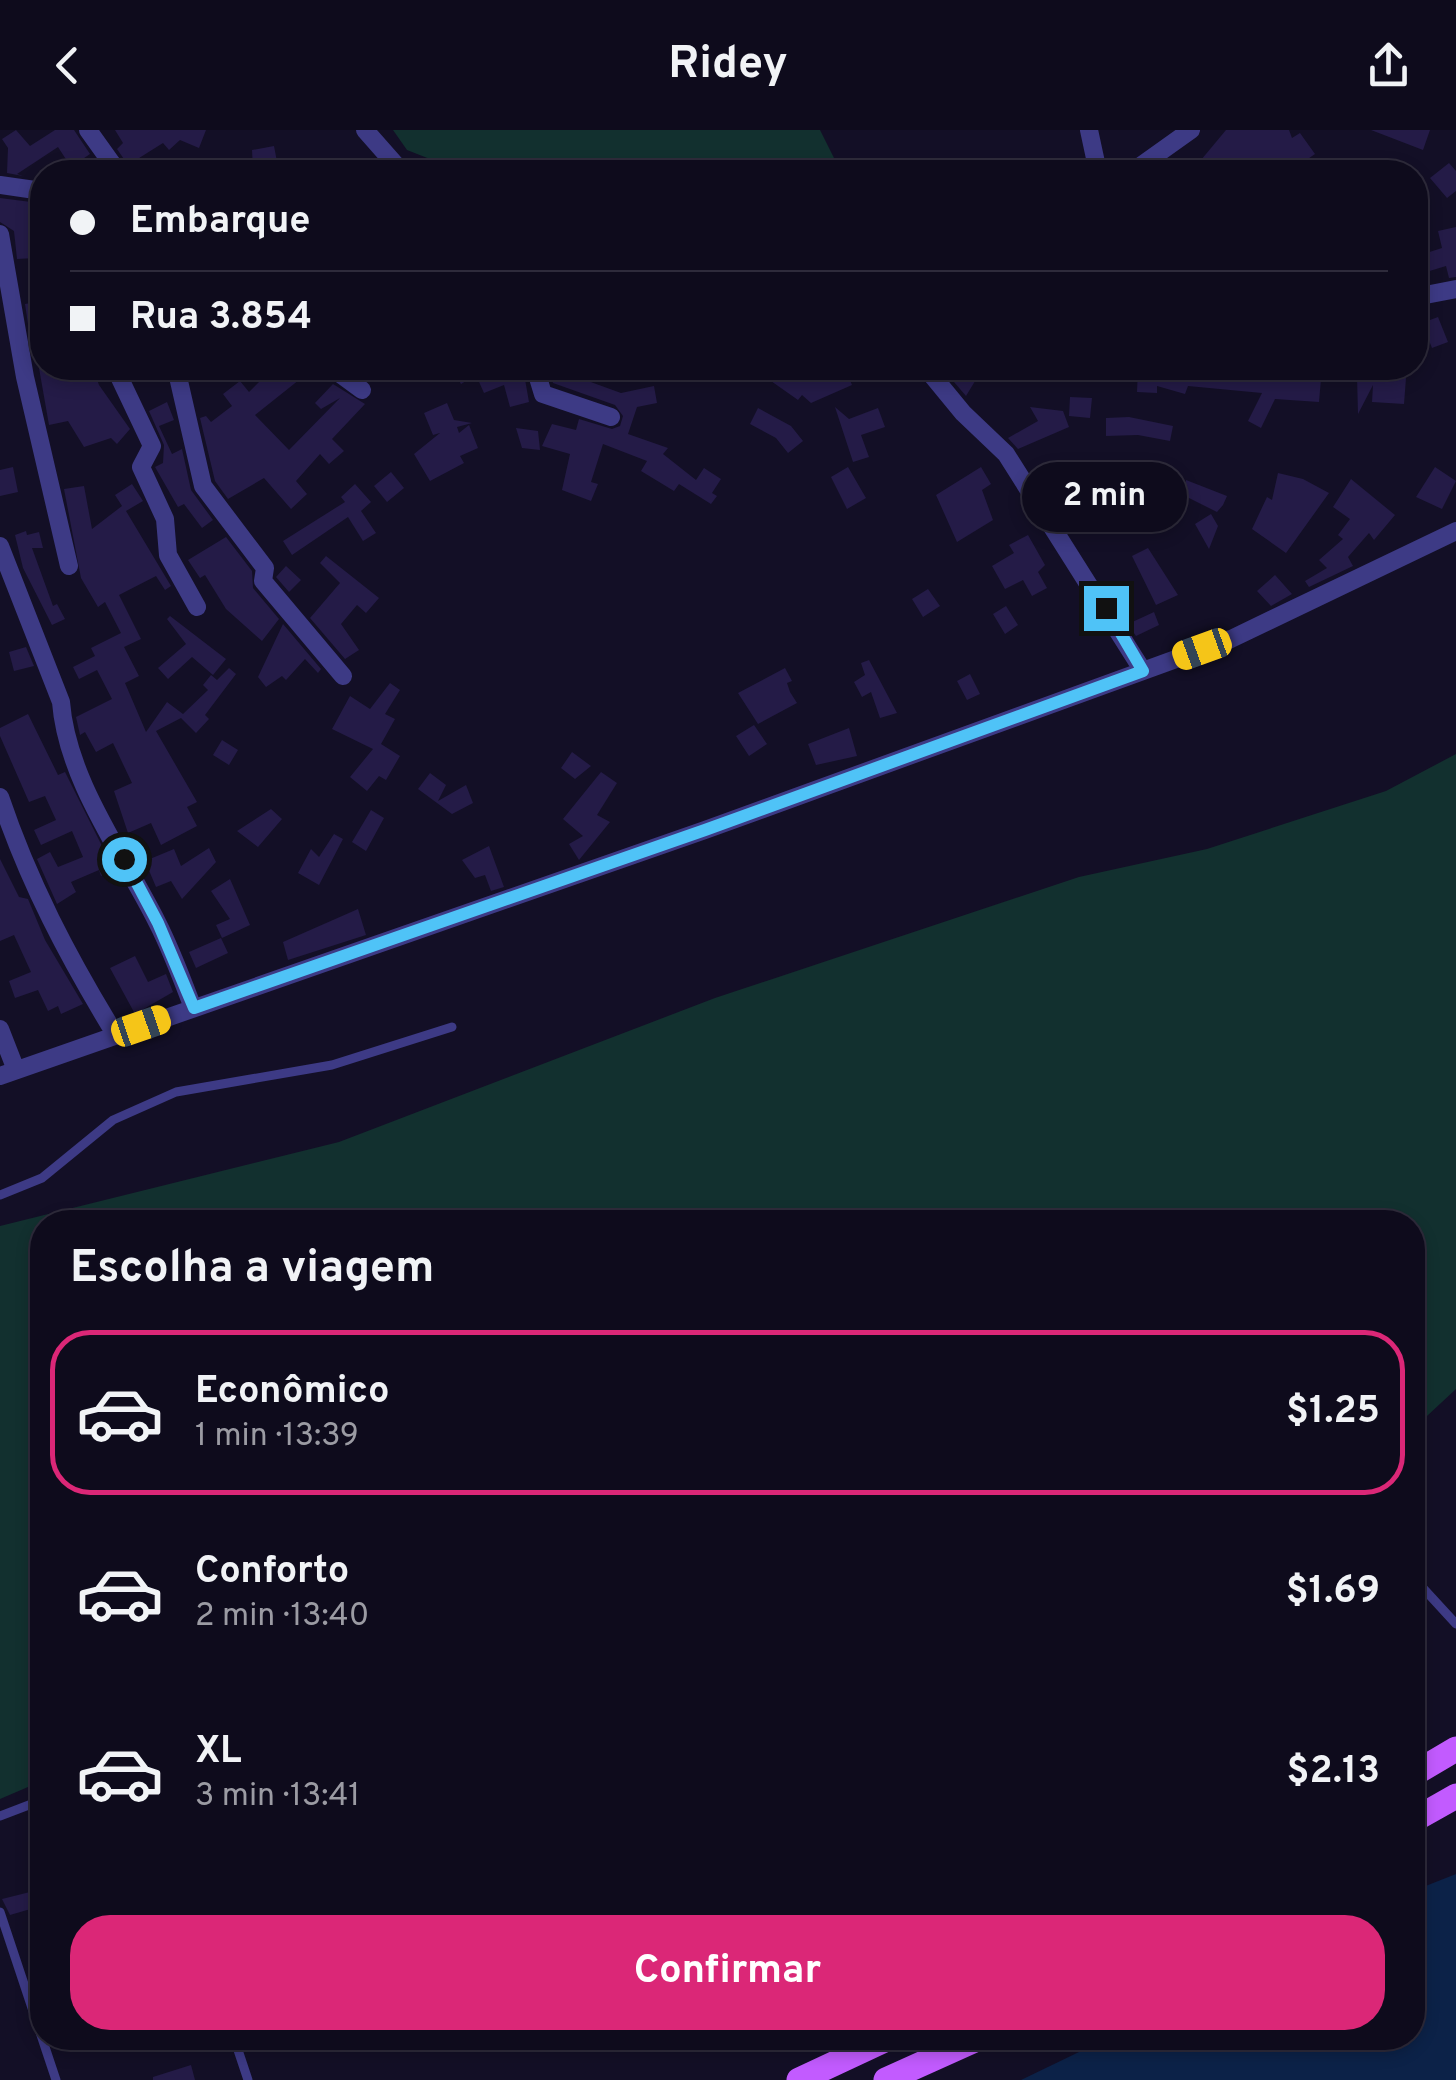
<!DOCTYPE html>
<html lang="pt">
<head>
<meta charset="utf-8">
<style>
  body { margin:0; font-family:Overpass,sans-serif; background:#171425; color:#f1f3f6; height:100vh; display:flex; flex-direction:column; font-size:38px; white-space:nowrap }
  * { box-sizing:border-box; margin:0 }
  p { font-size:32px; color:#9b9ba3 }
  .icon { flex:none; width:55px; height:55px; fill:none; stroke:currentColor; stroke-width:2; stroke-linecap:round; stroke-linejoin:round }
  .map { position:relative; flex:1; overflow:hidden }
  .sheet { position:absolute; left:30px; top:1080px; width:1395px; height:840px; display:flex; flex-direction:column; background:#0e0b1c; border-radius:40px; box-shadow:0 5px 15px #0003,0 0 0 2px #2e2b3b }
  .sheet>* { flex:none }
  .guide { position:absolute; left:30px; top:30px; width:1398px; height:220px; border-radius:40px; box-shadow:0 5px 15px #0003,0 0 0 2px #2e2b3b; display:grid; align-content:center; height:220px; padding:0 40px; background:#0e0b1c }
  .end { position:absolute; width:45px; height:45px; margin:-22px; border:12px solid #4fc3f7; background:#111; box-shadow:0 0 0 5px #111 }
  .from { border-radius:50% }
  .bubble { position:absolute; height:70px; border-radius:35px; background:#0e0b1c; box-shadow:0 5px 15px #0003,0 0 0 2px #2e2b3b; font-size:32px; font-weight:700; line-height:70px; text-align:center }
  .car { position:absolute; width:30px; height:60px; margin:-30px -15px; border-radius:12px; box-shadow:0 0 8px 2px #0007; background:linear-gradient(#f5c518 24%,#345 0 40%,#f5c518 0 76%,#345 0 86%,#f5c518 0) }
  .guide b { display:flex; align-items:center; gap:35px; height:95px; font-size:38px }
  .guide b+b { border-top:2px solid #2e2b3b }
  .guide i { width:25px; height:25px; background:#f1f3f6 }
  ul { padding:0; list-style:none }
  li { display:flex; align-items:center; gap:30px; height:165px; margin:0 20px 15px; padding:0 20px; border:5px solid transparent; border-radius:40px }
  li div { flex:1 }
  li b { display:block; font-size:38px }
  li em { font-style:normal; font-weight:700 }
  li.current { border-color:#db2777 }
  li>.icon { width:90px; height:90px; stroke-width:1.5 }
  h2 { padding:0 40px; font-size:45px; line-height:120px }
  .action { display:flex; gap:20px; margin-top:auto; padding:20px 40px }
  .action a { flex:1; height:115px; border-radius:40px; background:#db2777; color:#fff; font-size:40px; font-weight:700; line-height:115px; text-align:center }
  header { display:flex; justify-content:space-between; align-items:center; height:130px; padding:0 40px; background:#0e0b1c; font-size:45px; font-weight:700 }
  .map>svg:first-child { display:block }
  .green { fill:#12302f }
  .water { fill:#0c2248 }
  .building { fill:#241b47 }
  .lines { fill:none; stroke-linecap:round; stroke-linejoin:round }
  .service { stroke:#3d3a85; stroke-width:9 }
  .minor { stroke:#3d3a85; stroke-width:18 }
  .primary { stroke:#c25bff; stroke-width:25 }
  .route { stroke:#4fc3f7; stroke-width:12 }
</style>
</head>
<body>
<header><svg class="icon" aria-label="back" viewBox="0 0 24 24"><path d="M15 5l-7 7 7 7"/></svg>Ridey<svg class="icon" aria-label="share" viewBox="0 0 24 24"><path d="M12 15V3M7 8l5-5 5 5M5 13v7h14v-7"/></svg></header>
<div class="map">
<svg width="1456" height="1950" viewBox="0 0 1456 1950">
  <rect width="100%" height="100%" fill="#130f26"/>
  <path class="green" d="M393,0H820L841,42H463L407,20Z
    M1456,624V1259L1413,1299L1412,1092H42V1651L0,1669V1096L339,1012L715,868L1079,747L1207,719L1386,661Z"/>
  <path class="water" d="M1456,1744V1950H1021L1108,1908H1412L1413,1761Z"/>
  <path class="building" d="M16,0L30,16L55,0H74L90,24L71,37L58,17L17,44L23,46L7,43L8,18L2,9Z
    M115,0H206L199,18L180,10L169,20L163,13L128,35L117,19L123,13Z
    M1226,0H1289L1292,8L1300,3L1315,24L1289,42H1191Z
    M1371,0H1430L1423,20Z
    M274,16L279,42L253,40L252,20Z
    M1449,33L1456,41V61L1447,68L1430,48Z
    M0,68L31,72L35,128L17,129L14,101L0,92Z
    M1456,97V147L1449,148L1446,136L1423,143L1417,126L1442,118L1438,101Z
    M42,171V192L28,194L25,174Z
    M1438,187L1448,212L1432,218L1422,193Z
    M39,238H54L55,245L93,238L99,255L130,299L117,314L111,308L84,317L68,291L49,295Z
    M273,238H314L255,285L289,320L340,268L321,279L315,273L333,254L365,274L332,309L344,321L329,334L320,324L296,351L307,364L291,379L264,348L228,369L215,351L200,288L206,286L211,292L232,276L223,264L240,251L249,262Z
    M452,238H523L529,272L510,277L504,255L484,263L476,245L461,254Z
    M548,238H591L588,251L621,263L654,256L657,273L637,277L628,304L668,318L663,324L696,350L704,338L721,349L712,363L717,366L711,374L679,354L674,361L641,341L647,331L603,314L591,352L598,354L591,371L562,360L570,324L542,316L552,294L576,300L579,289L612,299L620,296L623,286L615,275L553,253Z
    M780,238L795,247L813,238H845L852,255L811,273L802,265L798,270L771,251Z
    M942,238H983L966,266Z
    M1138,238H1196L1256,246L1257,241L1321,249L1319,272L1275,269L1261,298L1248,291L1262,263L1188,256L1185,264L1157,256V263L1137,262Z
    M1382,238H1402L1401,248H1406L1404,274L1372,272L1373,255L1358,284L1357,246H1381Z
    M1070,267L1092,268L1090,288L1069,286Z
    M167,272L174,290L159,296L172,324L182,319L191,360L213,390L202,398L184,374L178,377L155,337L163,333L164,315L149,281Z
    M447,273L454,290L472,293L457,297L459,303L469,295L478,318L460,326L464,333L430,351L414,324L440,303L433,305L424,283Z
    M835,277L849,289L878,278L885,297L861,305L869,327L853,332Z
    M1030,277L1063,281L1069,297L1018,319L1008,308L1038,291Z
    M758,278L791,296L803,311L788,323L776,308L750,294Z
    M1129,287L1173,296L1170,311L1138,305L1106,306V288Z
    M516,298L538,301L540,320L522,318Z
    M13,337L18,362L0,366V340Z
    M848,337L866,368L847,379L831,347Z
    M981,337L991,354L982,360L993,390L957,412L936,365Z
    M1435,337L1456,351L1442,379L1416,367Z
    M391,342L404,358L387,372L374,356Z
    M1278,343L1303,349L1329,363L1286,423L1252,399L1267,367L1272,370Z
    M1351,349L1395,385L1374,410L1369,403L1348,427L1353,436L1309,457L1305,451L1327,438L1319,430L1343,409L1338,405L1350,389L1333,377Z
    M1186,350L1227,366L1223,375L1217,382L1185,366Z
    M132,354L143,371L126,381L171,456L165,460L156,446L119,465L141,509L124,517L139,546L125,553L146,602L167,572L183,584L208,560L203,555L211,545L217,550L229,538L236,544L205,585L209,589L196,603L181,588L156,601L197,672L187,677L197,696L161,715L151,693L128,703L114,661L132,653L113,613L96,622L85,602L80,605L76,587L112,569L97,540L79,549L73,537L95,526L91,518L121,503L105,472L98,477L81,448L64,359L84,356L92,399L122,376L115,365Z
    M355,354L371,372L361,381L376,403L363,411L348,387L292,425L283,411L345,372L341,367Z
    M1211,384L1218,396L1209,419L1195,394Z
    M26,401L27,405L39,402L43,418H32L53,476L57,474L65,489L52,495L23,438L15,405Z
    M1028,405L1045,435L1038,442L1047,458L1032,466L1023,450L1005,459L992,436L1014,423L1009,415Z
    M226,407L252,441L253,458L279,489L262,511L226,479L205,445L200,448L188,430Z
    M1148,418L1178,465L1156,475L1132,426Z
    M326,426L379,468L366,483L357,475L341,494L359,520L345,529L310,488L340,453L320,433Z
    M286,436L301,450L289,462L276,447Z
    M1275,445L1292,464L1271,476L1257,461Z
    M928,459L940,476L923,487L912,469Z
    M1006,476L1018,495L1005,504L993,484Z
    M1154,482L1159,495L1136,506L1128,494Z
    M170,486L226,529L213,545L192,527L168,549L158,538L186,514L167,489Z
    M283,494L321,539L318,543L305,529L286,550L282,546L266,557L258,547Z
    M26,517L34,536L14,541L9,522Z
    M869,530L897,583L880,588L871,562L862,567L854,552L865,545L861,533Z
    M785,538L792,551L787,553L790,562L797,573L758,594L738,563Z
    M970,544L980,564L967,570L957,551Z
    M390,553L400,560L385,584L395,589L381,614L400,626L386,650L379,646L367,661L350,647L373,619L332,599L350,566L370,579Z
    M28,584L58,645L65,642L114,740L101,746L99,740L71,752L76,762L57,774L37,729L50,722L58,737L83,727L72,701L41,715L34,700L56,690L45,666L29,672L0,606V598Z
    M754,595L767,614L749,626L736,606Z
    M849,598L857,626L816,635L808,614Z
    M222,610L238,620L229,635L213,625Z
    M572,622L591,636L575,649L561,638Z
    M601,642L617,653L597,685L610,692L579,730L569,714L583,706L563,689Z
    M430,643L446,655L438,671L466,655L473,673L452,684L418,659Z
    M271,679L282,689L258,717L237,701Z
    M371,680L384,688L366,721L352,712Z
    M334,704L343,709L319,755L298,743L311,719L319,727Z
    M489,716L504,757L491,761L485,745L475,748L462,730Z
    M209,718L216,732L182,769L171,751L156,757L145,731L174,719L181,736Z
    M0,729L19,767L28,769L45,810L83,874L61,884L58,876L48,881L38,860L15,868L9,851L31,842L14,805L0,811Z
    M230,749L250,795L222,808L216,795L230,789L211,761Z
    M358,779L366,805L288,830L283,812Z
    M221,808L228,823L196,838L189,822Z
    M135,826L148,852L166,844L173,862L135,884L110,838Z
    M30,1762L34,1778L10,1785L2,1769Z
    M191,1935L195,1950H153V1947Z"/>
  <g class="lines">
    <path class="service" d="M0,1065L42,1048L113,990L176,962L332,935L452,897
      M1412,1446L1456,1494
      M0,1686L42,1670
      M0,1782L56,1950
      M234,1908L248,1950"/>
    <path class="minor" d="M88,0L118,42
      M365,0L402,42
      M1089,0L1098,42
      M1132,42L1191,0
      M0,55L42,61
      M0,104L25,247L69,436
      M1415,167L1456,159
      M115,238L152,316L141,337L165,389L168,425L197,477
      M176,238L203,356L265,438L263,451L343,546
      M332,238L362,260
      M535,238L543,264L611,287
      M926,238L963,283L1006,324L1143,541
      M0,416L61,572C67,650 123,724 157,792C171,819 182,849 193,878
      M0,667C29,753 68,827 115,904
      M0,899L16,940
      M0,946L705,700L1231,509L1456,401"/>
    <path class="primary" d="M1412,1645L1456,1619
      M1412,1691L1456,1666
      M799,1950L889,1908
      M886,1950L979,1908"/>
  </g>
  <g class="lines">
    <path class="route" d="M124,729L158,793L194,878L705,700L1143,541L1106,478"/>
  </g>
</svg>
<i class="end from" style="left:124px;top:729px"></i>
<i class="end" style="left:1106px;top:478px"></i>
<div class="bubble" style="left:1022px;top:332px;width:165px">2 min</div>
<i class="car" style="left:1202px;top:519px;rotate:250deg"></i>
<i class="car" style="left:141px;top:896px;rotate:71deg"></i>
<div class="guide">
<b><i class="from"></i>Embarque</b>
<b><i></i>Rua 3.854</b>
</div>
<section class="sheet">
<h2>Escolha a viagem</h2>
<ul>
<li class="current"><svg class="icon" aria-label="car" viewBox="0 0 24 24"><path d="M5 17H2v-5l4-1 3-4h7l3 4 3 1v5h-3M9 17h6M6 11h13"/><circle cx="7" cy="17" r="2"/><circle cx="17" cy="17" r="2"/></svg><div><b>Econômico</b><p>1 min · 13:39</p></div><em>$1.25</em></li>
<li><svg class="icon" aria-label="car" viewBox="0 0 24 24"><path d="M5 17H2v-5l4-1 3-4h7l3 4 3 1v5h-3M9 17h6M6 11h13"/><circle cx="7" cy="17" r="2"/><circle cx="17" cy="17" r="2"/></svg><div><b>Conforto</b><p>2 min · 13:40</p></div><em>$1.69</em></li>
<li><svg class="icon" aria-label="car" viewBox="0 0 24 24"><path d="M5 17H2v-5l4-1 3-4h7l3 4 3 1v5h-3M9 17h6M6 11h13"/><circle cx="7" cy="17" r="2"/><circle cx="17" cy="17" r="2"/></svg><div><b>XL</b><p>3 min · 13:41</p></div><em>$2.13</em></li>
</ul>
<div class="action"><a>Confirmar</a></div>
</section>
</div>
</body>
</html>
